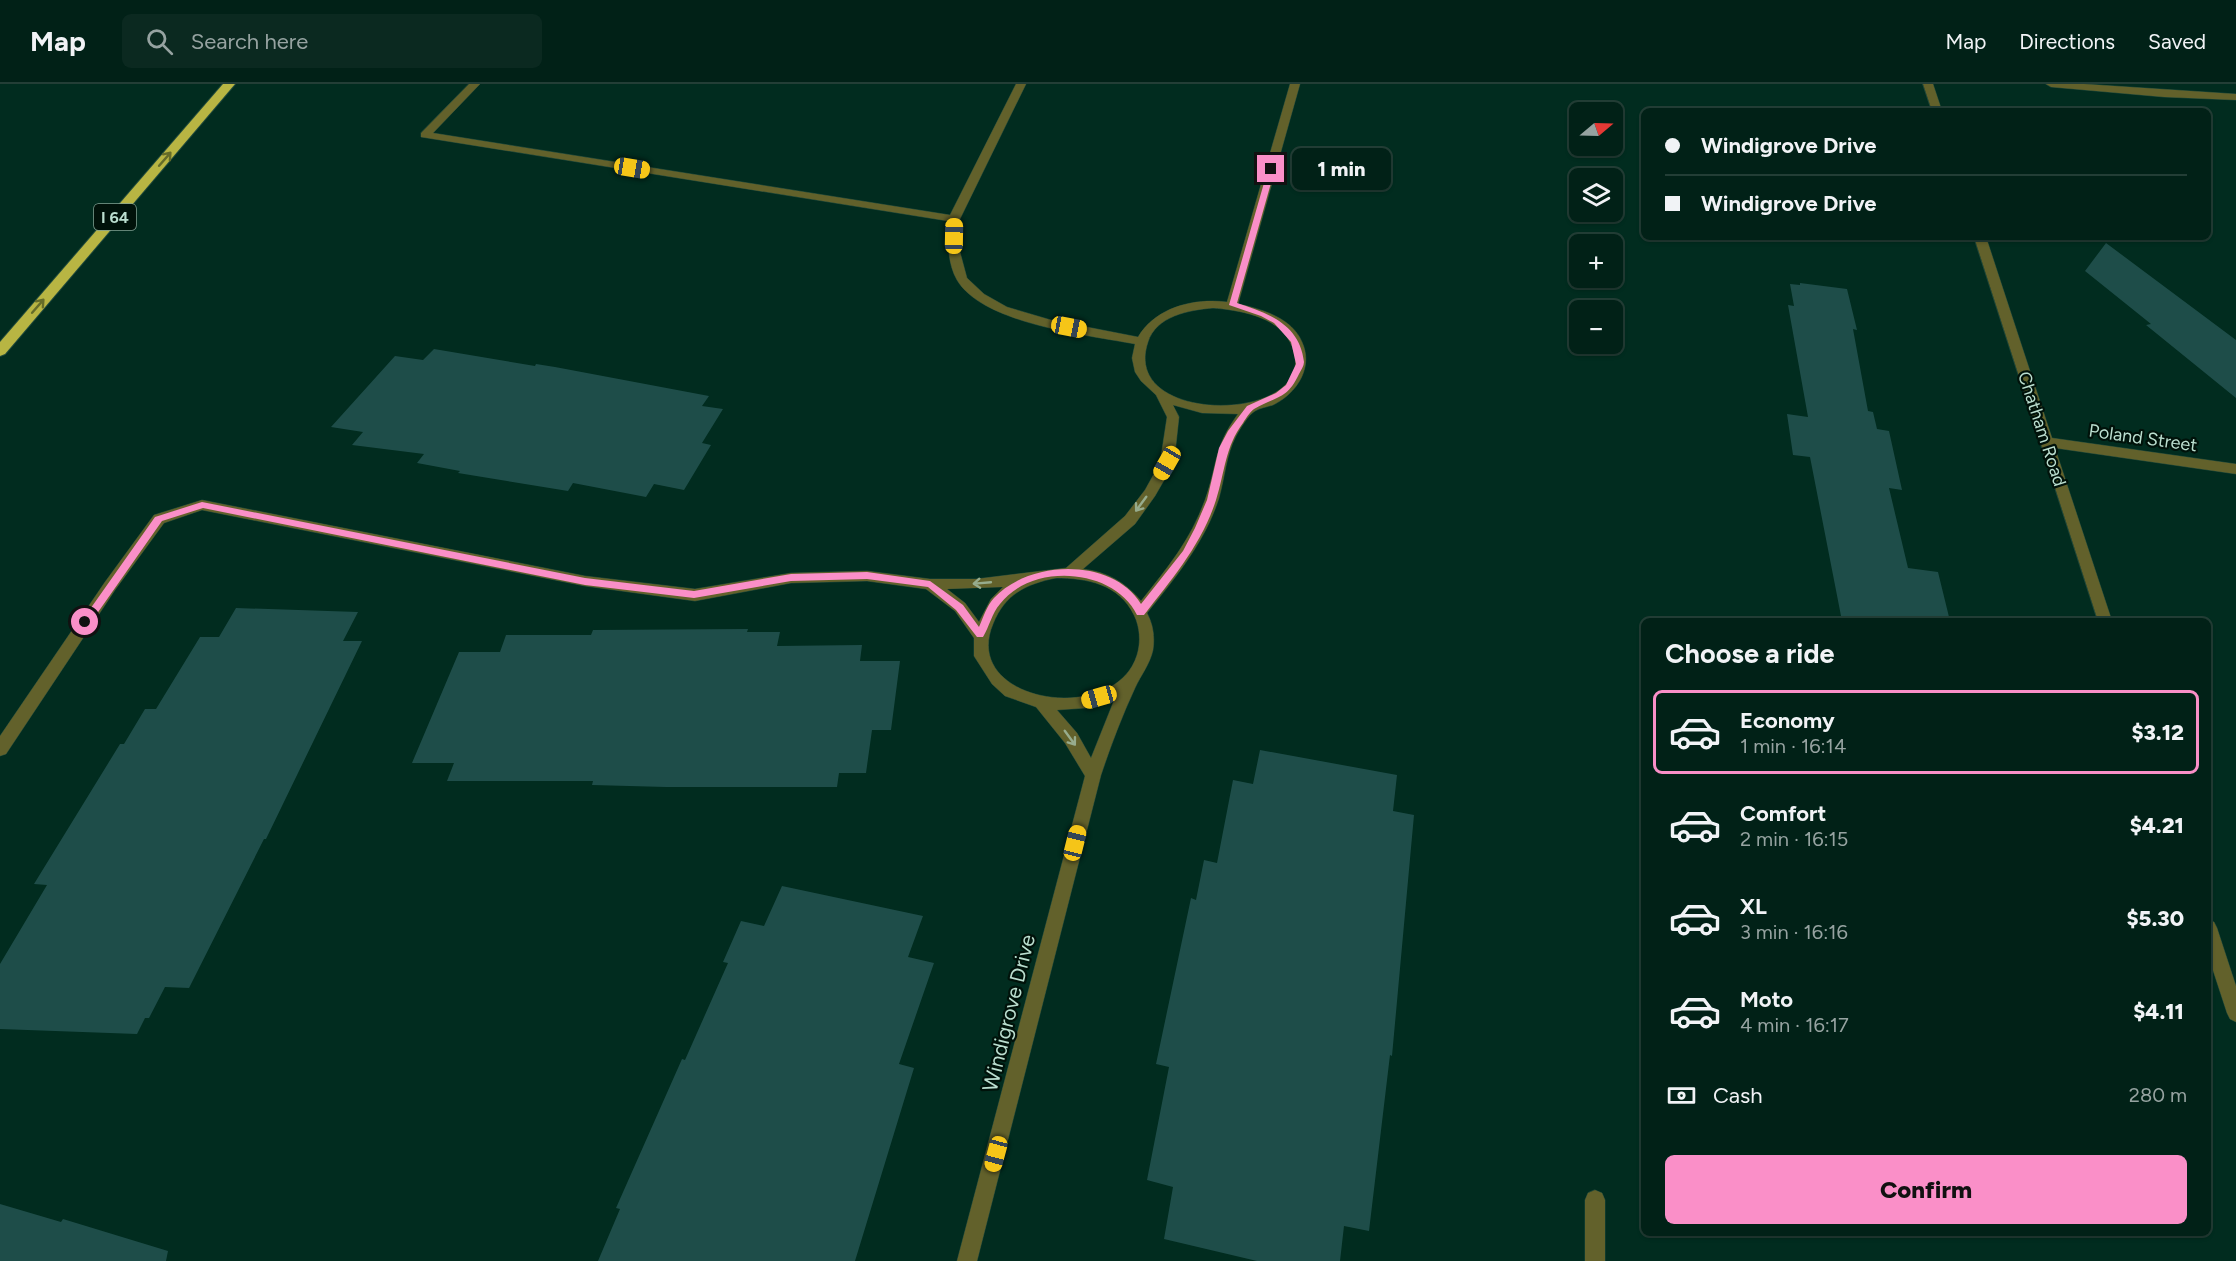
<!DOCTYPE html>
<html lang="en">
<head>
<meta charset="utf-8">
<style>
  body { margin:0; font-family:Figtree,sans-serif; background:#0b2920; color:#f1f3f6; height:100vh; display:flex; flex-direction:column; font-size:22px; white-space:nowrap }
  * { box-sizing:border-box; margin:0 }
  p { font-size:20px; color:#96a3a1 }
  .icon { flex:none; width:33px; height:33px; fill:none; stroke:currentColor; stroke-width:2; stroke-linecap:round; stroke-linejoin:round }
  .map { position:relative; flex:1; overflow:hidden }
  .sheet { position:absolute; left:1641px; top:534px; width:570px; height:618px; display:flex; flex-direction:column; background:#012117; border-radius:9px; box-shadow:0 2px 4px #0004,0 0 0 2px #233e36 }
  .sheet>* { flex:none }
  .guide { position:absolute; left:1641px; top:24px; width:570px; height:132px; border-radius:9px; box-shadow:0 2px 4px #0004,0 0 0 2px #233e36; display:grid; align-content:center; height:132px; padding:0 24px; background:#012117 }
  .needle { width:39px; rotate:71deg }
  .controls { position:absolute; left:1569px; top:18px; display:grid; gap:12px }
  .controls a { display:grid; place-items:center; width:54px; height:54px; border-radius:9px; background:#012117; box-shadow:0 2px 4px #0004,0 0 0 2px #233e36; font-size:30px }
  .end { position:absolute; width:27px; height:27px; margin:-14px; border:8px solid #fa8fc8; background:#111; box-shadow:0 0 0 3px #111 }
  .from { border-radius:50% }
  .bubble { position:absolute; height:42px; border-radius:9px; background:#012117; box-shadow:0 2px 4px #0004,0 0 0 2px #233e36; font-size:20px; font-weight:800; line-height:42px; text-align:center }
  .car { position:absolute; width:18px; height:36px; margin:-18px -9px; border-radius:8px; box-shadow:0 0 4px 2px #0007; background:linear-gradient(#f5c518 24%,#345 0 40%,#f5c518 0 76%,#345 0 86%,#f5c518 0) }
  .guide b { display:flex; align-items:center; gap:21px; height:57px; font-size:22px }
  .guide b+b { border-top:2px solid #233e36 }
  .guide i { width:15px; height:15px; background:#f1f3f6 }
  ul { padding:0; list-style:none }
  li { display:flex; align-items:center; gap:18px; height:84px; margin:0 12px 9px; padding:0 12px; border:3px solid transparent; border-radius:9px }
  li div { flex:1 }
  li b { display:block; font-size:22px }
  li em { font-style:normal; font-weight:800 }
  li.on { border-color:#fa8fc8 }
  li>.icon { width:54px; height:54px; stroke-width:1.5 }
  h2 { padding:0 24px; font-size:27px; line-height:72px }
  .pay { display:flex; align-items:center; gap:15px; height:66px; padding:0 24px; font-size:22px }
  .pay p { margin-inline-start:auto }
  .action { display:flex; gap:12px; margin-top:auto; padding:12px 24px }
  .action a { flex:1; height:69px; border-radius:9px; background:#fa8fc8; color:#111; font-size:24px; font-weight:800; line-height:69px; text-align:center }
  header { display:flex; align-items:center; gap:36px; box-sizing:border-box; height:84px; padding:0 30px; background:#012117; border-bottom:2px solid #233e36 }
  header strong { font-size:28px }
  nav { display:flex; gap:33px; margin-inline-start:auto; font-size:21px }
  .search { width:420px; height:54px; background:#0b2920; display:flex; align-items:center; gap:15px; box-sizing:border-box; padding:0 21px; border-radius:9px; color:#96a3a1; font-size:22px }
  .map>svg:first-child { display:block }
  .building { fill:#1e4d49 }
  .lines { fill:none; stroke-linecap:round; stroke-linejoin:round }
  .lane-casing { stroke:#1f483b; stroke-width:1 }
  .street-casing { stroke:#1f483b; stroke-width:1 }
  .highway-casing { stroke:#1f483b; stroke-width:2 }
  .lane { fill:#62612b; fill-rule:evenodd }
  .street { fill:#62612b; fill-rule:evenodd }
  .highway { fill:#b8b543; fill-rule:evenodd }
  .oneway { stroke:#656c29 }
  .oneway2 { stroke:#97ac8d }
  .route { fill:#fa8fc8 }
  .labels { text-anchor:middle; stroke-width:4.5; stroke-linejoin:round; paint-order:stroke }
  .shield { fill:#00120a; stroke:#82a194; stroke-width:1.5 }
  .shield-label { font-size:16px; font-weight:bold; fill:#badecf }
  .street-label { font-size:18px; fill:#badecf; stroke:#00120a }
  .near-street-label { font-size:21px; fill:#badecf; stroke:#00120a }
</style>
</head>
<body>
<header>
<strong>Map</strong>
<div class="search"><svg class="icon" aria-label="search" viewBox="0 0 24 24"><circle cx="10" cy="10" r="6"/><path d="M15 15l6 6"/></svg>Search here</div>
<nav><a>Map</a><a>Directions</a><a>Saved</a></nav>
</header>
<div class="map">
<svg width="2236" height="1177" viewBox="0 0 2236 1177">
  <rect width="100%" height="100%" fill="#012c1f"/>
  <path class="building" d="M2106,159L2236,256V314L2146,241L2151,240L2085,187Z
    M1800,199L1847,205L1857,246L1853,245L1868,327L1873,328L1877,345L1889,347L1902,406L1889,404L1908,484L1938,488L1950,537H1842L1810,373L1793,371L1787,330L1808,333L1788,221L1794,222L1790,200L1800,201Z
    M434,265L535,282L536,280L555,283L709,312L702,322L723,325L702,359L711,361L684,406L654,400L646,413L573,399L568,407L458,389L460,387L417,379L424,370L352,361L363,348L331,343L395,272L423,276Z
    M236,524L358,528L343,557H362L266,755H264L189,904L165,903L149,934H145L137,950L0,945V880L47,801L34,800L120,660H124L145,625H156L200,553H219Z
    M748,545L747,548H780L777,562L862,561L860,577H900L891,646H872L866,689H839L837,703H666L592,701L593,697H447L454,679H412L459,568H500L506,551H591L593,546Z
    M1260,666L1397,691L1393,727L1414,731L1392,972L1390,971L1369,1147L1344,1142L1340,1177H1257L1164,1155L1173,1103L1147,1096L1169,983L1156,980L1191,814L1196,816L1204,776L1217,779L1233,696L1253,700Z
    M782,802L923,832L908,873L934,879L899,980L914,984L855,1177H598L620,1125L616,1124L682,975L685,976L728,879L723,878L741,837L764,842Z
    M0,1120L61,1138L63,1135L168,1167L166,1177H0Z"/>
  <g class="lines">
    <g class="lane-casing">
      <path id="lane" d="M1595,1106L1602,1109L1605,1116V1177H1585V1116L1588,1109Z"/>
    </g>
    <g class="street-casing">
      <path id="street" d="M469,0H480L433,49L950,131L1016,0H1026L960,135V168L967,194L984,210L1007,223L1051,236L1138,253C1156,223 1194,214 1227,218L1290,0H1300L1238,220C1262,225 1292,234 1302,258C1314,284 1296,310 1273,321C1267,323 1260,324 1255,327C1248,331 1240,345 1236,352C1226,371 1225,393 1219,414C1205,458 1176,493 1147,529C1153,540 1155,553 1153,566C1150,580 1141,591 1135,604C1122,632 1111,661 1101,691L977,1177H957L1085,692L1065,659L1036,623L1005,612L992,600L974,572V554L955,527L926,505L867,497L791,499L695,517L585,502L202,426L164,439L115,506L6,670L0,672V652L105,498L154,431L202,416L585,492L695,505L791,489L867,487L930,495H976L1066,484L1125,432L1145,406L1160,379L1167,333L1156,311L1141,297L1135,288L1132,274L1135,260C1088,251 983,240 957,196C947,179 948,156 948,137L421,53V49ZM1213,224C1238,226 1277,232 1290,258C1332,339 1118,346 1148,258C1156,232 1189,226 1213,224ZM1173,321L1202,329L1238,330C1213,364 1218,380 1205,416C1190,457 1168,483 1141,517C1125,498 1107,488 1083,485L1135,440L1155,412L1174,379L1179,333ZM1056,494C1087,494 1119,500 1134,531C1140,543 1141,558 1137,571C1115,643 960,619 993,540C1005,510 1026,500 1056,494ZM1003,503L991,515L979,538L965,519L947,505ZM1115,614L1091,674L1077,649L1057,626L1086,624Z
        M1923,0H1933L1942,27H1932Z
        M2046,0H2084L2236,10V16L2164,13L2051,3Z
        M1974,153H1986L2052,354L2236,380V390L2055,364L2112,537H2098Z
        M2208,836L2214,838L2217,844L2236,902V938L2230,935L2227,929L2208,871Z"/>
    </g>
    <g class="highway-casing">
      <path id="highway" d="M223,0H235L5,270L0,272V258Z"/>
    </g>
    <use href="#lane" class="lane"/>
    <use href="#street" class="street"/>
    <use href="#highway" class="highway"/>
  </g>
  <defs><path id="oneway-shaft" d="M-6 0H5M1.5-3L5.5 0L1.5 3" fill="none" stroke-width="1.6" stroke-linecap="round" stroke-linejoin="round" transform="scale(1.5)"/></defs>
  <g class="oneway">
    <use href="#oneway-shaft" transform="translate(165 75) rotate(-49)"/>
    <use href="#oneway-shaft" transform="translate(38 222) rotate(-49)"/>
  </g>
  <g class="oneway2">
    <use href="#oneway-shaft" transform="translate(1141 420) rotate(126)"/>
    <use href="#oneway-shaft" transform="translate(982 499) rotate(175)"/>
    <use href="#oneway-shaft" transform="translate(1070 654) rotate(54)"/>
  </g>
  <path class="route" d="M1271,83L1275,85L1237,219C1268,229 1300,240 1304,278C1304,282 1301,286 1299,290C1287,316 1276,312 1254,325C1250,328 1246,334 1243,339C1225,363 1225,388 1216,416C1202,460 1172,495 1144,531H1137C1114,484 1032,478 1000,520C992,529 989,543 983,553H977L956,526L928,503L867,495L791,497L694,514L585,501L203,424L162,437L89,541H82L81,538L155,433L202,418L585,494L694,507L791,490L867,488L930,497L963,521L979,543C983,534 987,521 994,514C1029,476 1112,473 1141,520L1183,467L1195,444L1207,416L1219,364L1228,347L1247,322L1276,309L1286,301L1296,280L1291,258L1274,239L1261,232L1229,221L1268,85Z"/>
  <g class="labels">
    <rect class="shield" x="94" y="120" width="42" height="26" rx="4.5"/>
    <g class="shield-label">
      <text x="115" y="139">I 64</text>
    </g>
    <g class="street-label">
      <text transform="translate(2042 345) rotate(72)" y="6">Chatham Road</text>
      <text transform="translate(2143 354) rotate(8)" y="6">Poland Street</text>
    </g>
    <g class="near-street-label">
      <text transform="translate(1009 929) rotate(-76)" y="7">Windigrove Drive</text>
    </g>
  </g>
</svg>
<div class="controls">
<a><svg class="needle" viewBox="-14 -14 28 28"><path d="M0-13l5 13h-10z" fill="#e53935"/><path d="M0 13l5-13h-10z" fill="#96a3a1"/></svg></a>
<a><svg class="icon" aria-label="layers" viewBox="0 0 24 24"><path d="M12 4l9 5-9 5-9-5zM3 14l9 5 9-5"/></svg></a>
<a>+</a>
<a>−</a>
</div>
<i class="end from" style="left:85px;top:538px"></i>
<i class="end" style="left:1271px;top:85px"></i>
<div class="bubble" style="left:1292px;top:64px;width:99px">1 min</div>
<i class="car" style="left:632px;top:84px;rotate:99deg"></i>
<i class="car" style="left:954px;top:152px;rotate:1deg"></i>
<i class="car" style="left:1069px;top:243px;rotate:101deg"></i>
<i class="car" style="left:1167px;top:379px;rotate:210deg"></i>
<i class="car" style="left:1099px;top:613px;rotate:254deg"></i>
<i class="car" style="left:1075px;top:759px;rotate:14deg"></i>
<i class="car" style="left:996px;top:1070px;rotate:195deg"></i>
<div class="guide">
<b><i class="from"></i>Windigrove Drive</b>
<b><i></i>Windigrove Drive</b>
</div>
<section class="sheet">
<h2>Choose a ride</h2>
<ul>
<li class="on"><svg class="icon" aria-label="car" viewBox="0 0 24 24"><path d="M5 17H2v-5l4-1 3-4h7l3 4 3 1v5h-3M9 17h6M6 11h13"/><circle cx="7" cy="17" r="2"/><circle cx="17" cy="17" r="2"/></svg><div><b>Economy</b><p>1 min · 16:14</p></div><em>$3.12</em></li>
<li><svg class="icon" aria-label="car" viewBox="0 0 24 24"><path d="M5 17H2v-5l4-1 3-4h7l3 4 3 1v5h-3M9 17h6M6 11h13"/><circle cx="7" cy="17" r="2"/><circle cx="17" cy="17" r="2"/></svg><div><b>Comfort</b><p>2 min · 16:15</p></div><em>$4.21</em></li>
<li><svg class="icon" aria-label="car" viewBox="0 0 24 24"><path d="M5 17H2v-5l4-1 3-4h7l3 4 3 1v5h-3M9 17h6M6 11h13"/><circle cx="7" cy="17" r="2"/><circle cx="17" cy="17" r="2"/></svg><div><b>XL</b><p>3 min · 16:16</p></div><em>$5.30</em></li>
<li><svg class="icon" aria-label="car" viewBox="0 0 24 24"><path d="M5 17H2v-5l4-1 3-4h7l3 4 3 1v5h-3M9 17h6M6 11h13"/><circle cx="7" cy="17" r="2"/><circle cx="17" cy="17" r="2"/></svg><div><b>Moto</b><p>4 min · 16:17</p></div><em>$4.11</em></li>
</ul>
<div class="pay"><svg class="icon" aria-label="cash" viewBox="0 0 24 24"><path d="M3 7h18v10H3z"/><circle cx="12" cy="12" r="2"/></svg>Cash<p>280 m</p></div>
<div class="action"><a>Confirm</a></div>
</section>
</div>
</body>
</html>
